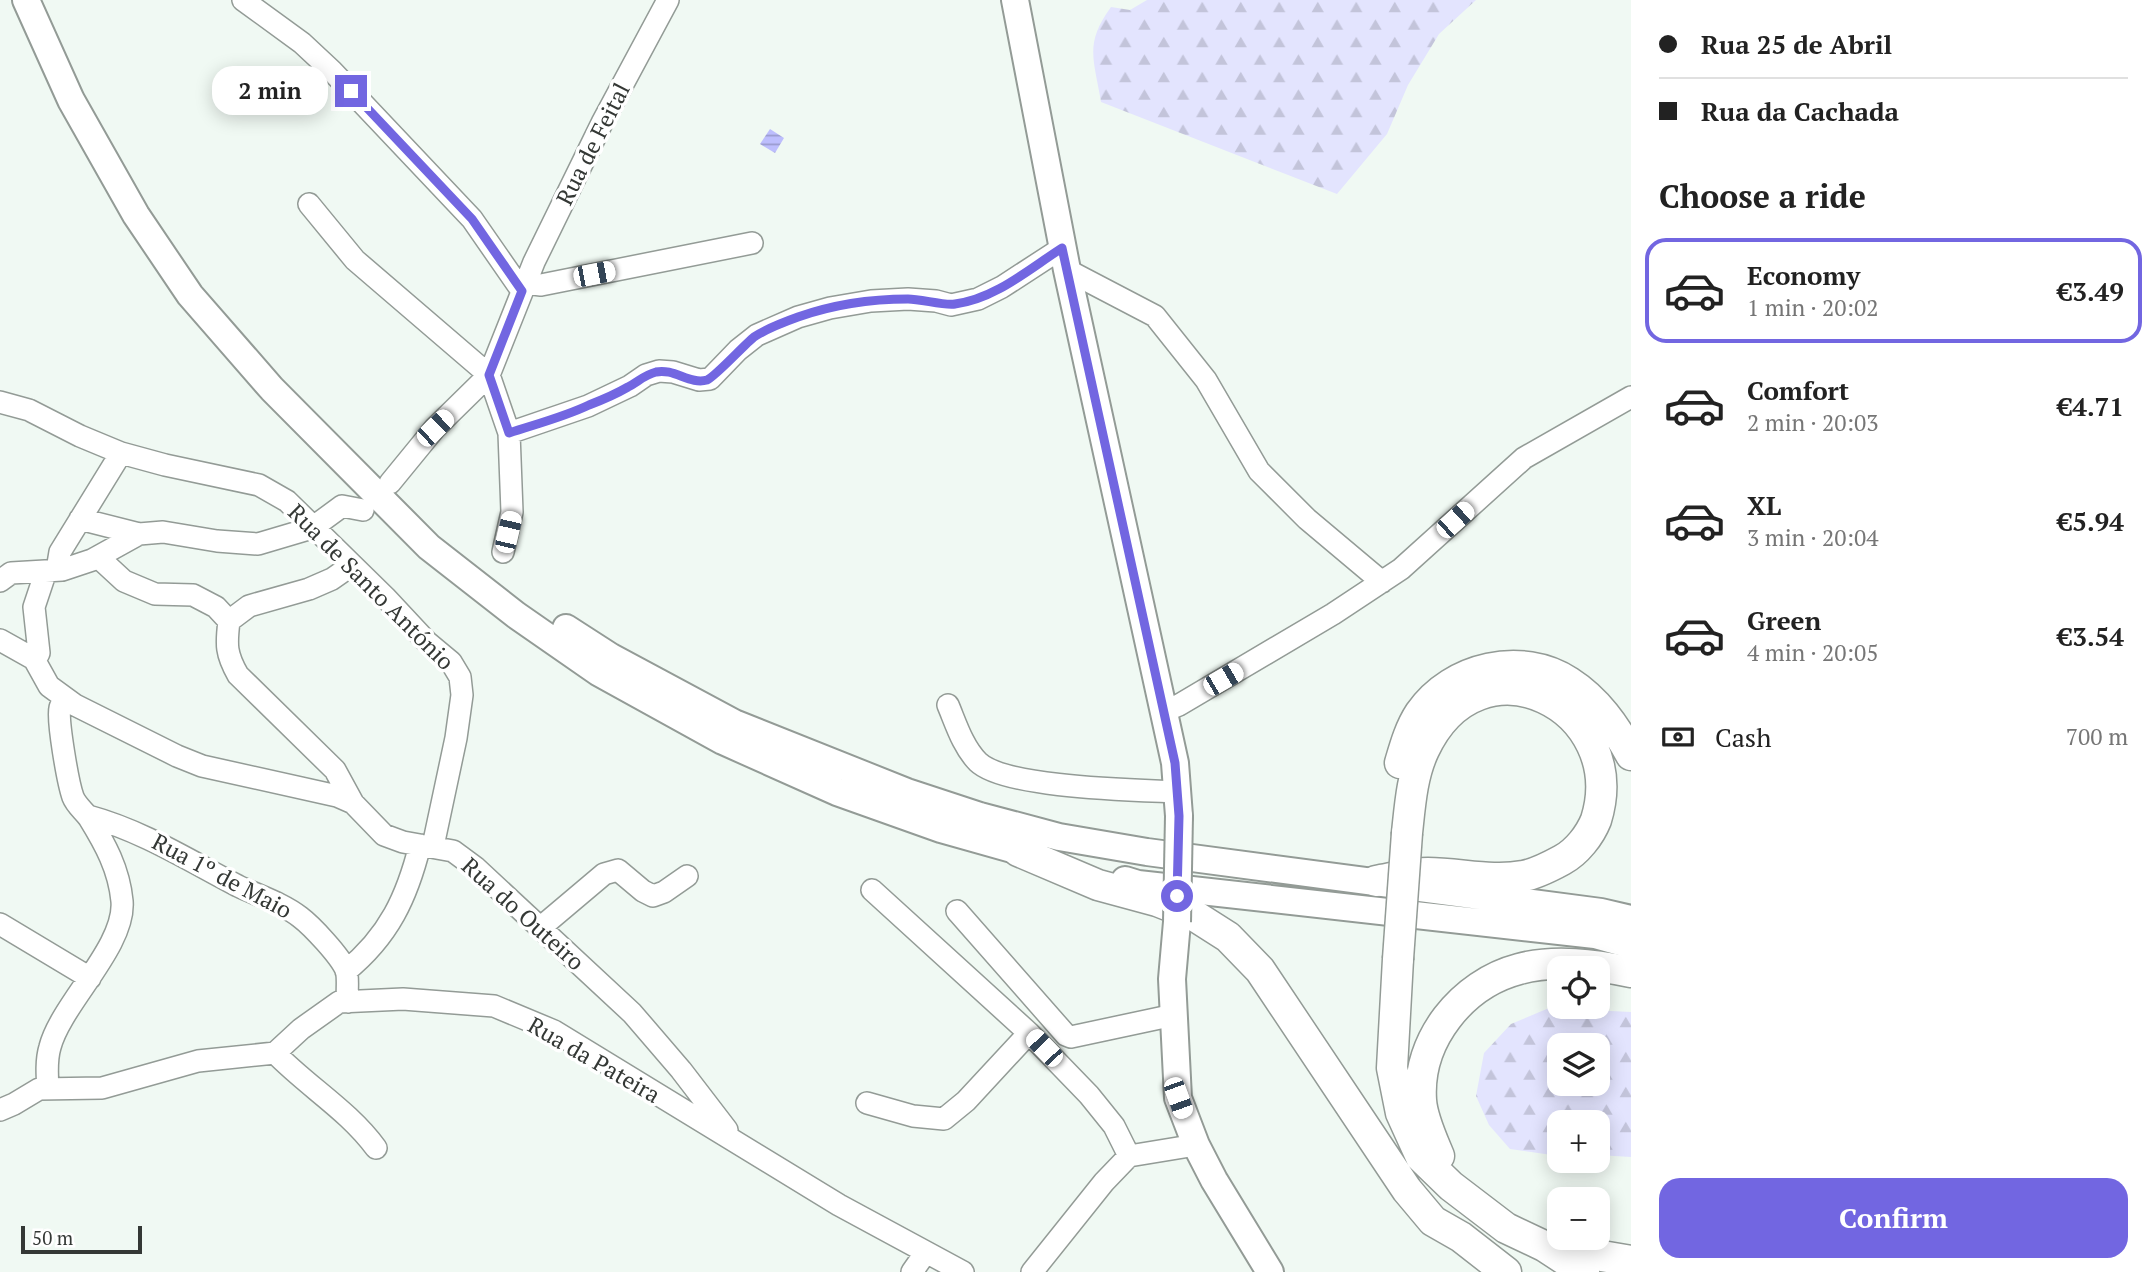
<!DOCTYPE html>
<html lang="en">
<head>
<meta charset="utf-8">
<style>
  body { margin:0; font-family:"PT Serif",serif; background:#f2f2f2; color:#222; height:100vh; display:flex; flex-direction:column; font-size:26px; white-space:nowrap }
  * { box-sizing:border-box; margin:0 }
  p { font-size:23px; color:#767676 }
  .icon { flex:none; width:38px; height:38px; fill:none; stroke:currentColor; stroke-width:2; stroke-linecap:round; stroke-linejoin:round }
  .map { position:relative; flex:1; overflow:hidden }
  .sheet { display:flex; flex-direction:column; background:#fff; width:525px }
  .sheet>* { flex:none }
  .banner { display:grid; align-content:center; height:154px; padding:0 28px; background:#fff }
  .buttons { position:absolute; left:1547px; top:956px; display:grid; gap:14px }
  .buttons a { display:grid; place-items:center; width:63px; height:63px; border-radius:14px; background:#fff; box-shadow:0 4px 18px #0003; font-size:35px }
  .scale { position:absolute; left:21px; bottom:18px; width:121px; box-sizing:border-box; padding-left:7px; border:4px solid #343835; border-top:0; font-size:19px; line-height:24px; white-space:nowrap; color:#343835; -webkit-text-stroke:5px #fff; paint-order:stroke }
  .end { position:absolute; width:32px; height:32px; margin:-16px; border:9px solid #7266e1; background:#fff; box-shadow:0 0 0 4px #fff }
  .from { border-radius:50% }
  .bubble { position:absolute; height:49px; border-radius:21px; background:#fff; box-shadow:0 4px 18px #0003; font-size:23px; font-weight:800; line-height:49px; text-align:center }
  .car { position:absolute; width:21px; height:42px; margin:-21px -10px; border-radius:9px; box-shadow:0 0 5px 2px #0007; background:linear-gradient(#fff 24%,#345 0 40%,#fff 0 76%,#345 0 86%,#fff 0) }
  .banner b { display:flex; align-items:center; gap:24px; height:66px; font-size:26px }
  .banner b+b { border-top:2px solid #e0e0e0 }
  .banner i { width:18px; height:18px; background:#222 }
  ul { padding:0; list-style:none }
  li { display:flex; align-items:center; gap:21px; height:105px; margin:0 14px 10px; padding:0 14px; border:4px solid transparent; border-radius:21px }
  li div { flex:1 }
  li b { display:block; font-size:26px }
  li em { font-style:normal; font-weight:800 }
  li.on { border-color:#7266e1 }
  li>.icon { width:63px; height:63px; stroke-width:1.5 }
  h2 { padding:0 28px; font-size:32px; line-height:84px }
  .pay { display:flex; align-items:center; gap:18px; height:77px; padding:0 28px; font-size:26px }
  .pay p { margin-inline-start:auto }
  .button { display:flex; gap:14px; margin-top:auto; padding:14px 28px }
  .button a { flex:1; height:80px; border-radius:21px; background:#7266e1; color:#fff; font-size:28px; font-weight:800; line-height:80px; text-align:center }
  main { display:flex; flex:1; min-height:0 }
  .map>svg:first-child { display:block }
  .forest { fill:url(#forest-firs); fill-rule:evenodd }
  .water { fill:url(#water-rules) }
  .lines { fill:none; stroke-linecap:round; stroke-linejoin:round }
  .minor-casing { stroke:#939b96; stroke-width:24 }
  .major-casing { stroke:#939b96; stroke-width:30 }
  .highway-casing { stroke:#939b96; stroke-width:33 }
  .minor { stroke:#fff; stroke-width:21 }
  .major { stroke:#fff; stroke-width:26 }
  .highway { stroke:#fff; stroke-width:30 }
  .major-bridge-casing { stroke:#939b96; stroke-width:30; stroke-linecap:butt }
  .highway-bridge-casing { stroke:#939b96; stroke-width:33; stroke-linecap:butt }
  .major-bridge { stroke:#fff; stroke-width:26 }
  .highway-bridge { stroke:#fff; stroke-width:30 }
  .route { stroke:#7266e1; stroke-width:9 }
  .labels { text-anchor:middle; stroke-width:7; stroke-linejoin:round; paint-order:stroke }
  .street-label { font-size:23px; fill:#343835; stroke:#fff }
</style>
</head>
<body>
<main>
<div class="map">
<svg width="1631" height="1272" viewBox="0 0 1631 1272">
  <defs>
    <pattern id="forest-firs" width="22" height="20" patternUnits="userSpaceOnUse" patternTransform="scale(1.75)"><rect width="22" height="20" fill="#e3e4fe"/><path d="M5 1l3.5 6h-7zM16 11l3.5 6h-7z" fill="#c3c4da"/></pattern>
    <pattern id="water-rules" width="6" height="5" patternUnits="userSpaceOnUse" patternTransform="scale(1.75)"><rect width="6" height="5" fill="#bdbefd"/><path d="M0 2.5h6" fill="none" stroke="#9a9bce"/></pattern>
  </defs>
  <rect width="100%" height="100%" fill="#f0f9f3"/>
  <path class="forest" d="M1147,0H1476L1439,34L1408,85L1387,134L1337,194L1101,102C1094,59 1084,44 1111,7L1130,10Z
    M1549,1008L1631,1012V1157L1598,1155V1122H1559V1156L1510,1149L1489,1125L1476,1096L1484,1053L1511,1024ZM1559,1045H1598V1083H1559Z"/>
  <path class="water" d="M770,129L784,138L775,153L760,144Z"/>
  <g class="lines">
    <g class="minor-casing">
      <path id="minor" d="M243,0L302,43L332,71L472,219L522,291
        M309,204L355,260L489,375L509,433L512,512L503,552
        M1067,270L1155,316L1206,380L1259,471L1307,519L1382,582
        M525,283L541,285L752,243
        M0,402L29,410L80,436L121,453L165,465L259,485L287,501L385,597L427,642L451,662L460,677L462,695L456,738L433,846
        M509,433L588,406L630,386L646,375L659,371L673,372L699,380L710,379L738,350L757,335L798,317L830,308L871,301L908,299L936,301L951,305L978,299L1002,287L1062,248
        M390,483L435,428L489,375L534,262L602,123L668,0
        M80,519L139,534
        M98,557L124,581L155,594L193,595L216,607L229,621
        M352,565L332,579L309,589L249,606L229,621C226,645 226,654 238,675L335,770L353,803
        M57,570L60,552L121,453
        M0,581L11,573L62,570L92,560L139,534L163,532L217,541L258,544L312,528L342,506L363,510
        M0,640L34,659L49,686L75,705L177,756L202,766L337,796L353,803L384,835L403,842L453,851L476,868L632,1013L681,1070L727,1130
        M35,661L39,653L34,607L46,571
        M948,705C956,724 963,747 978,762C1005,788 1136,790 1177,792
        M1162,712L1179,705L1333,614L1401,569L1524,458L1631,397
        M88,816C143,831 188,860 238,886C259,896 282,903 300,917C312,926 340,956 346,970C349,978 346,992 348,1002
        M872,890L1029,1033L1089,1095L1114,1126L1129,1156
        M957,911L1066,1035L1071,1037L1174,1015
        M0,924L90,978
        M540,928L604,874L618,870L643,891L653,896L664,892L687,876
        M346,971C389,936 407,897 420,845
        M275,1053C308,1087 348,1110 376,1148
        M48,1089C47,1075 46,1060 50,1047C61,1004 126,946 122,901C119,869 105,844 89,818C84,811 76,805 73,797C68,783 57,720 60,708C61,704 63,701 65,698
        M867,1103L913,1116L944,1119L966,1101L1029,1033
        M0,1110L14,1104L39,1089L102,1088L198,1061L275,1053L301,1029L339,1002L403,999L494,1006L554,1031L839,1205L963,1272
        M912,1272L926,1252
        M1032,1272L1104,1182L1129,1156L1196,1145"/>
    </g>
    <g class="major-casing">
      <path id="major" d="M26,0L71,100L136,215L190,295L272,389L429,547L516,615L598,672L723,741L837,792L941,829L1037,856
        M1015,0L1067,270L1175,763L1179,816
        M566,628L611,657L734,723L907,792L980,816L1059,837L1147,852L1601,912L1631,919
        M1125,880L1138,884L1595,935L1631,945
        M1177,922L1172,979L1178,1098L1196,1145L1214,1180L1270,1272"/>
    </g>
    <g class="highway-casing">
      <path id="highway" d="M1400,763C1405,746 1410,728 1420,713C1452,667 1522,651 1569,682C1597,700 1615,726 1631,755
        M1018,851L1098,885L1157,901L1195,916L1228,937L1260,970L1407,1190L1433,1221L1461,1237L1506,1272
        M1376,881C1393,878 1411,873 1428,873C1460,873 1492,882 1523,876C1536,874 1551,866 1562,860C1577,852 1590,835 1596,820C1631,708 1480,630 1424,750C1412,775 1410,805 1407,833
        M1398,959L1392,1068L1401,1113L1421,1157L1451,1186L1506,1228L1544,1246L1584,1272
        M1439,1156C1432,1139 1422,1118 1421,1100C1417,1040 1462,984 1519,969C1554,959 1596,965 1631,972
        M1555,1248L1631,1261"/>
    </g>
    <use href="#minor" class="minor"/>
    <use href="#major" class="major"/>
    <use href="#highway" class="highway"/>
    <g class="major-bridge-casing">
      <path id="major-bridge" d="M1177,922L1179,816"/>
    </g>
    <g class="highway-bridge-casing">
      <path id="highway-bridge" d="M1398,959L1407,833"/>
    </g>
    <use href="#major-bridge" class="major-bridge"/>
    <use href="#highway-bridge" class="highway-bridge"/>
  </g>
  <g class="lines">
    <path class="route" d="M351,91L472,219L522,291L489,375L509,433C536,424 564,417 589,405C602,400 616,394 628,387C638,382 644,375 656,372C674,368 690,385 707,380C715,377 744,345 754,337C766,329 784,322 798,317C832,305 871,299 908,299C921,299 945,306 955,304C995,299 1029,269 1062,248L1175,763L1179,816L1177,896"/>
  </g>
  <g class="labels">
    <g class="street-label">
      <text transform="translate(593 144) rotate(-63)" y="8">Rua de Feital</text>
      <text transform="translate(371 587) rotate(45)" y="8">Rua de Santo António</text>
      <text transform="translate(222 876) rotate(28)" y="8">Rua 1º de Maio</text>
      <text transform="translate(523 914) rotate(42)" y="8">Rua do Outeiro</text>
      <text transform="translate(594 1060) rotate(30)" y="8">Rua da Pateira</text>
    </g>
  </g>
</svg>
<div class="buttons">
<a><svg class="icon" aria-label="locate" viewBox="0 0 24 24"><circle cx="12" cy="12" r="6"/><path d="M12 2v4M12 18v4M2 12h4M18 12h4"/></svg></a>
<a><svg class="icon" aria-label="layers" viewBox="0 0 24 24"><path d="M12 4l9 5-9 5-9-5zM3 14l9 5 9-5"/></svg></a>
<a>+</a>
<a>−</a>
</div>
<div class="scale">50 m</div>
<i class="end from" style="left:1177px;top:896px"></i>
<i class="end" style="left:351px;top:91px"></i>
<div class="bubble" style="left:212px;top:66px;width:116px">2 min</div>
<i class="car" style="left:594px;top:274px;rotate:79deg"></i>
<i class="car" style="left:435px;top:428px;rotate:46deg"></i>
<i class="car" style="left:1455px;top:520px;rotate:48deg"></i>
<i class="car" style="left:508px;top:532px;rotate:13deg"></i>
<i class="car" style="left:1223px;top:679px;rotate:60deg"></i>
<i class="car" style="left:1044px;top:1048px;rotate:316deg"></i>
<i class="car" style="left:1178px;top:1098px;rotate:160deg"></i>
</div>
<section class="sheet">
<div class="banner">
<b><i class="from"></i>Rua 25 de Abril</b>
<b><i></i>Rua da Cachada</b>
</div>
<h2>Choose a ride</h2>
<ul>
<li class="on"><svg class="icon" aria-label="car" viewBox="0 0 24 24"><path d="M5 17H2v-5l4-1 3-4h7l3 4 3 1v5h-3M9 17h6M6 11h13"/><circle cx="7" cy="17" r="2"/><circle cx="17" cy="17" r="2"/></svg><div><b>Economy</b><p>1 min · 20:02</p></div><em>€3.49</em></li>
<li><svg class="icon" aria-label="car" viewBox="0 0 24 24"><path d="M5 17H2v-5l4-1 3-4h7l3 4 3 1v5h-3M9 17h6M6 11h13"/><circle cx="7" cy="17" r="2"/><circle cx="17" cy="17" r="2"/></svg><div><b>Comfort</b><p>2 min · 20:03</p></div><em>€4.71</em></li>
<li><svg class="icon" aria-label="car" viewBox="0 0 24 24"><path d="M5 17H2v-5l4-1 3-4h7l3 4 3 1v5h-3M9 17h6M6 11h13"/><circle cx="7" cy="17" r="2"/><circle cx="17" cy="17" r="2"/></svg><div><b>XL</b><p>3 min · 20:04</p></div><em>€5.94</em></li>
<li><svg class="icon" aria-label="car" viewBox="0 0 24 24"><path d="M5 17H2v-5l4-1 3-4h7l3 4 3 1v5h-3M9 17h6M6 11h13"/><circle cx="7" cy="17" r="2"/><circle cx="17" cy="17" r="2"/></svg><div><b>Green</b><p>4 min · 20:05</p></div><em>€3.54</em></li>
</ul>
<div class="pay"><svg class="icon" aria-label="cash" viewBox="0 0 24 24"><path d="M3 7h18v10H3z"/><circle cx="12" cy="12" r="2"/></svg>Cash<p>700 m</p></div>
<div class="button"><a>Confirm</a></div>
</section>
</main>
</body>
</html>
